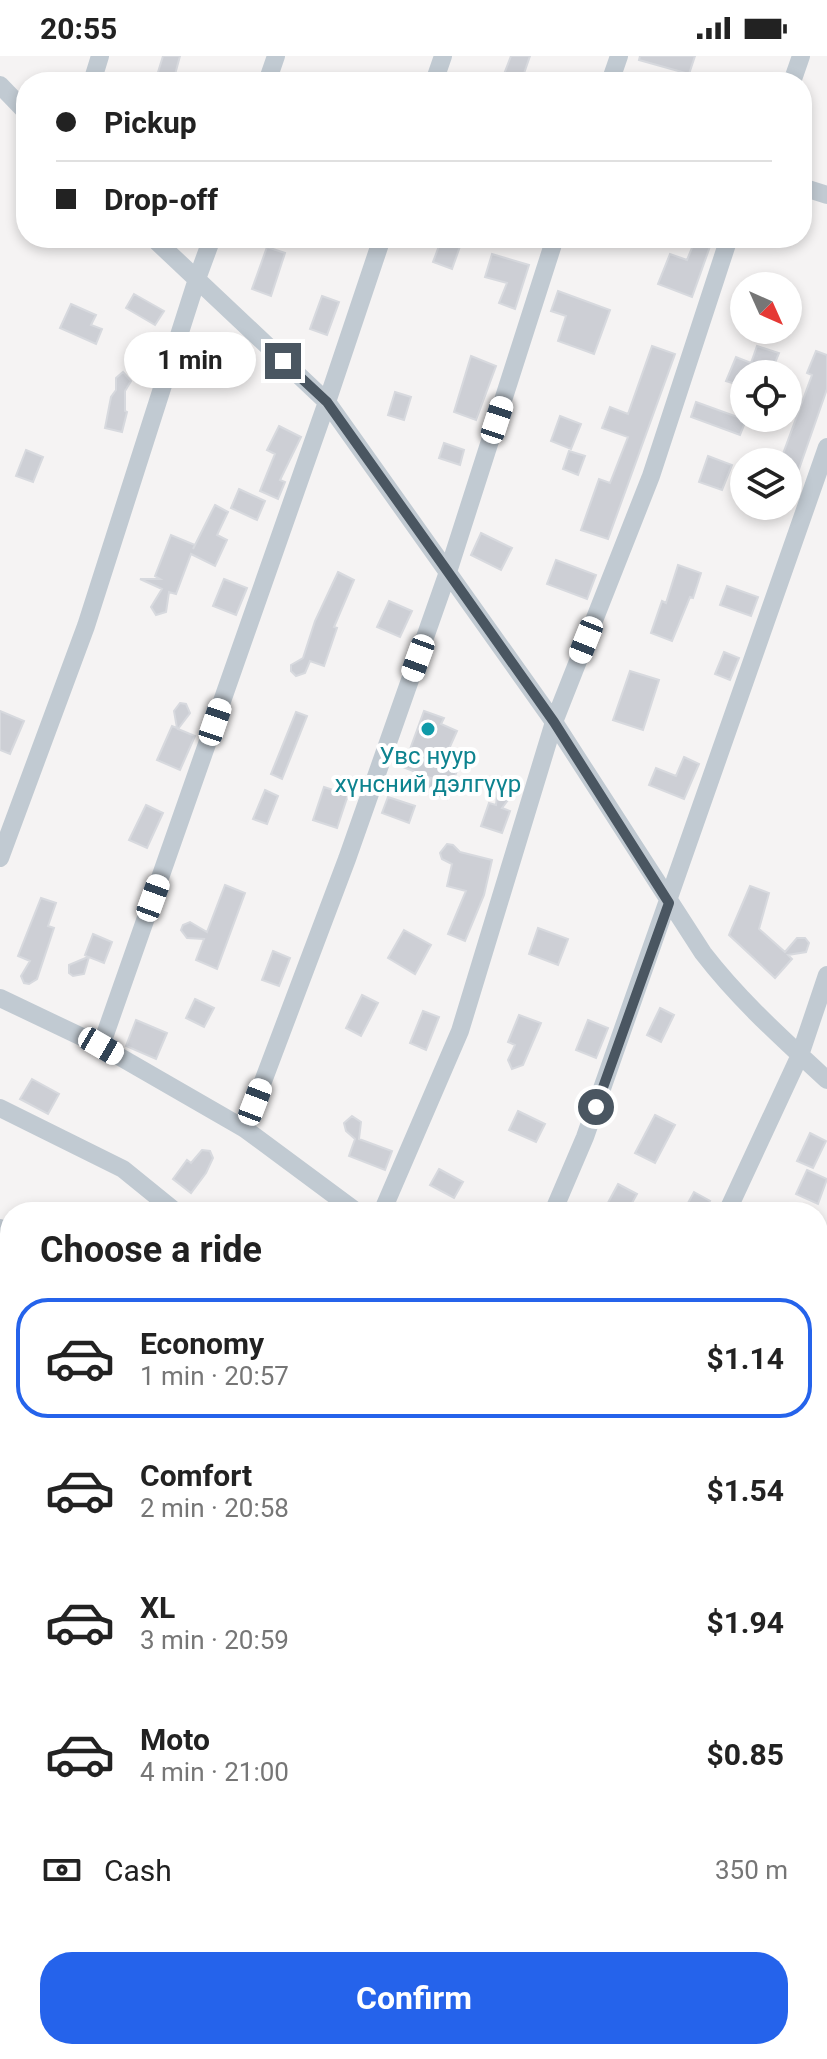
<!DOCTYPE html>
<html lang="en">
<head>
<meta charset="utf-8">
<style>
  body { margin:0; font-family:Roboto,sans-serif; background:#f6f6f6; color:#222; height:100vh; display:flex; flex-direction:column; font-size:30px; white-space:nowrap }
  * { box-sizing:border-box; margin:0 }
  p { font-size:26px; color:#767676 }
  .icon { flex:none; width:44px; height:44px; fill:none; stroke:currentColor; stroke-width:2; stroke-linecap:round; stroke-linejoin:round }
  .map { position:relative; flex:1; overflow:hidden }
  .panel { position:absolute; left:0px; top:1146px; width:828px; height:858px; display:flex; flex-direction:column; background:#fff; border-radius:32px 32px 0 0; box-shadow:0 4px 12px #0003 }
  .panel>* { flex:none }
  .guide { position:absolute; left:16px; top:16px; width:796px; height:176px; border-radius:32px; box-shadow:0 4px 12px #0003; display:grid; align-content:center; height:176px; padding:0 40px; background:#fff }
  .needle { width:52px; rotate:135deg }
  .tools { position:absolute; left:730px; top:216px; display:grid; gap:16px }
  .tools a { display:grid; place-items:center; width:72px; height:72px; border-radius:50%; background:#fff; box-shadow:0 4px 12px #0003; font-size:40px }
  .end { position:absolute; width:36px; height:36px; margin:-18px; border:10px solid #4a5661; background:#fff; box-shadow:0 0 0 4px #fff }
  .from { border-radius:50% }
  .bubble { position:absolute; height:56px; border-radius:28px; background:#fff; box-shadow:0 4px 12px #0003; font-size:26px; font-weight:700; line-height:56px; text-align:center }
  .car { position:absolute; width:24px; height:48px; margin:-24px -12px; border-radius:10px; box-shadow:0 0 6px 2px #0007; background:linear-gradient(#fff 24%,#345 0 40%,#fff 0 76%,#345 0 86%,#fff 0) }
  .guide b { display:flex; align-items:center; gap:28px; height:76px; font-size:30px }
  .guide b+b { border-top:2px solid #e0e0e0 }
  .guide i { width:20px; height:20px; background:#222 }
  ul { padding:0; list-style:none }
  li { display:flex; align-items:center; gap:24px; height:120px; margin:0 16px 12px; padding:0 24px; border:4px solid transparent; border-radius:32px }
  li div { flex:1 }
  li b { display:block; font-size:30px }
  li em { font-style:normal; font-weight:700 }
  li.active { border-color:#2563eb }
  li>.icon { width:72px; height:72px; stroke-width:1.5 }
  h2 { padding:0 40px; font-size:36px; line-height:96px }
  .pay { display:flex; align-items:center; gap:20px; height:88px; padding:0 40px; font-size:30px }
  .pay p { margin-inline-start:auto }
  .cta { display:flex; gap:16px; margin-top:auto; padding:16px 40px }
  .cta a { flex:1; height:92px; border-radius:32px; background:#2563eb; color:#fff; font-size:32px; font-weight:700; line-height:92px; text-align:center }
  .status { display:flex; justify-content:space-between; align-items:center; height:56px; padding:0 40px; background:#fff; direction:ltr }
  .status svg { height:22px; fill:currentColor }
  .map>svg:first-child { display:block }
  .building { fill:#cdcfd5; stroke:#d7d9de; stroke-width:2 }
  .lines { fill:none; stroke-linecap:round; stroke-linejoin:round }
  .minor { stroke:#c1cad2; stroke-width:18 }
  .route { stroke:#4a5661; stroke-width:10 }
  .culture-dot { fill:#0f9aa8; stroke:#fff; stroke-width:3 }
  .labels { text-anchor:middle; stroke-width:8; stroke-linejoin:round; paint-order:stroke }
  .culture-label { font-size:24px; fill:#0d838f; stroke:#fff }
</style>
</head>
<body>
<div class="status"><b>20:55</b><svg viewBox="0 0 49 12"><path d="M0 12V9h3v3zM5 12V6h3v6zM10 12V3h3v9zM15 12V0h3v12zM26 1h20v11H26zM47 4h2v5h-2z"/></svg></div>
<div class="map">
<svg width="827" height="2003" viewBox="0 0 827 2003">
  <rect width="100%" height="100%" fill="#f5f3f3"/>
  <path class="building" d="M163,0H180L173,26H155Z
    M511,0H530L521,26H501Z
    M640,0H695L689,18L639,4Z
    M442,182H463L452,213L433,206Z
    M696,182H713L692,241L658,228L670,198L687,204Z
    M267,191L285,197L271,240L252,233Z
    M492,198L529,209L515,253L499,247L507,227L485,221Z
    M558,235L610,254L594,298L558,285L566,260L551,255Z
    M134,238L164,255L155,269L126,252Z
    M322,240L339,246L327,279L310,273Z
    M71,248L96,259L91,269L102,273L96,288L60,272Z
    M652,290L675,298L608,483L581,474L599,423L610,427L628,381L602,372L610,351L628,358Z
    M757,290L779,297L772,314L778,318H743L739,329L726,325L736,301L751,307Z
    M816,295L827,299V333L791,436H788V406H780L812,319L807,317Z
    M471,300L496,310L476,364L454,356Z
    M123,316L131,325L125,335V355L127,356L122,376L105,372L111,341L116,334V322Z
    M395,336L411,341L404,364L388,359Z
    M696,346L746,364L740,379L691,361Z
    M560,360L581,368L571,393L551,385Z
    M279,370L301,381L280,424L285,426L278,443L260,435L275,398L267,394Z
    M444,387L464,394L460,409L439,402Z
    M26,394L43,401L33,426L16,420Z
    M569,395L585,400L578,419L563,413Z
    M708,400L732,409L722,434L699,426Z
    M239,433L265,445L257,464L231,452Z
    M215,449L228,456L217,479L227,484L215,510L191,498L176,538L169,536L166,556L156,559L151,551L162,533L140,523H160L155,520L171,479L195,489L193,493Z
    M481,477L512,492L501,514L471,499Z
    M556,504L596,519L587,543L547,528Z
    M678,509L701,517L693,542L690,541L672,585L651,577L662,545L666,547Z
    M338,516L354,524L334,571L337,572L324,610L310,605L305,617L296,620L291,615V609L303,602L315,565Z
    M224,523L247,532L236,559L213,550Z
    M727,530L758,541L751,560L720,549Z
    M389,545L412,555L400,581L377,571Z
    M724,596L739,602L730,624L715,618Z
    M630,615L659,624L643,674L613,664Z
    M180,647L186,648L190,657L178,673L195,680L180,714L157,704L172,670L177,672L174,655Z
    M0,655L24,665L10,698L0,694Z
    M424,655L444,662L441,668L457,675L444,704L459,709L447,743L426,735L431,722L395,708L401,693L409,696Z
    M296,656L307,660L282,723L271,718Z
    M684,701L699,708L684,743L649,729L656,712L676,720Z
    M506,726L511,728L514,736L502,752L510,755L502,777L481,770L489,747L496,749L498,730Z
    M324,731L348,739L337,772L313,764Z
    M265,734L278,740L267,768L253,763Z
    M388,741L415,750L409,767L382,757Z
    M146,749L163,757L147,792L129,784Z
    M447,788L453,789L460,796L492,804L484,839L465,885L448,878L466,835L447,830L452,808L442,803L440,797Z
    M225,829L245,837L217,913L196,904L204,883L187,882L181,874L183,869L190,866L207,876Z
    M750,830L769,837L759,873L785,896L797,882H805L809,887L806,896L788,899L792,903L775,922L729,879Z
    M41,842L56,847L48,870L54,872L37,923L29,928L24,927L21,920L30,905L18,900Z
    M538,872L568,883L558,909L529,898Z
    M404,874L431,889L415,918L388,902Z
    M93,878L112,886L104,907L89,901L84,918L73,920L69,917V909L88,901L85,899Z
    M273,895L290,902L279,930L262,924Z
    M362,939L378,947L361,980L346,972Z
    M195,943L214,952L204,971L186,962Z
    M660,952L674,959L661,986L647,979Z
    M423,955L439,961L426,994L410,987Z
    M519,959L541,967L523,1009L512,1013L508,1004L515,989L508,986Z
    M136,964L167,977L156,1003L126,990Z
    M588,964L608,972L596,1002L576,994Z
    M32,1023L59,1038L48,1058L20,1043Z
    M518,1055L545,1068L536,1086L509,1074Z
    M655,1059L675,1069L655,1107L635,1097Z
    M352,1060L361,1066L359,1083L392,1095L385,1114L349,1100L355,1083L346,1075L344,1067Z
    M810,1077L826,1085L813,1112L797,1105Z
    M202,1094L210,1095L213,1102L206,1117L191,1137L173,1123L187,1104L191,1107Z
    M439,1113L463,1126L454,1142L430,1129Z
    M807,1114L827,1123L818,1148L796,1138Z
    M618,1128L637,1138L627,1156H603Z
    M694,1136L710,1145L704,1156H683Z"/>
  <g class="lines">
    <path class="minor" d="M92,26L100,0
      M267,26L276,0
      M434,26L443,0
      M610,26L619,0
      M792,26L801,0
      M0,29L26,56
      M802,131L827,139
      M153,182L327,346L554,666L703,897C740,945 783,983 827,1024
      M0,802L86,570L197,223L212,182
      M0,942L101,990L245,1073L357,1156
      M101,990L327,346L382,182
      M0,1052L123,1113L176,1156
      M245,1073L347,803L448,516L555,182
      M382,1156L460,975L554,666L651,420L729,182
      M553,1156L585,1081L827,391
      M727,1156L800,999L827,919
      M0,1172L10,1177
      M0,1281L10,1286
      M0,1416L10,1423
      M818,1418L827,1394
      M0,1730L10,1737
      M0,1831L10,1797
      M818,1934L827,1909
      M113,2003L116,1994
      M278,2003L281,1994
      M445,2003L448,1994
      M616,2003L619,1994
      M794,2003L797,1994"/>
  </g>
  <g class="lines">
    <path class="route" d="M283,305L327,346L448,516L554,666L669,847L596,1051"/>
  </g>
  <circle class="culture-dot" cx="428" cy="673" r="8"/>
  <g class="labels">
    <g class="culture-label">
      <text x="428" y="708">Увс нуур<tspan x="428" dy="28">хүнсний дэлгүүр</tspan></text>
    </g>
  </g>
</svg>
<div class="tools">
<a><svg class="needle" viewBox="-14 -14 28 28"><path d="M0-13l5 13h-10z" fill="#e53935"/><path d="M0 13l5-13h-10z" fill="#767676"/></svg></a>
<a><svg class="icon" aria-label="locate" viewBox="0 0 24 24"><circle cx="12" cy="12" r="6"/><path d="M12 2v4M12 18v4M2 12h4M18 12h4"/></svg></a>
<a><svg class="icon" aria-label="layers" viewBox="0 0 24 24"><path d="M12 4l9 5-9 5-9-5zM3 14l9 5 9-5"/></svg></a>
</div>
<i class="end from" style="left:596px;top:1051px"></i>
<i class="end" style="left:283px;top:305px"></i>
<div class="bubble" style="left:124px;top:276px;width:132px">1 min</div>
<i class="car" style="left:497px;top:364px;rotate:18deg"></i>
<i class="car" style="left:586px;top:584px;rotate:202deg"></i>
<i class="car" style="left:418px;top:602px;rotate:200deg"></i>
<i class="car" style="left:215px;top:666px;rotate:19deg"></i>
<i class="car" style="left:153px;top:842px;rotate:20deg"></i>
<i class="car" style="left:101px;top:990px;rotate:120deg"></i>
<i class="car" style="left:255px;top:1046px;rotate:21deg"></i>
<div class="guide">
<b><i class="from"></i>Pickup</b>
<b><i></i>Drop-off</b>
</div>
<section class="panel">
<h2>Choose a ride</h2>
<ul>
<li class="active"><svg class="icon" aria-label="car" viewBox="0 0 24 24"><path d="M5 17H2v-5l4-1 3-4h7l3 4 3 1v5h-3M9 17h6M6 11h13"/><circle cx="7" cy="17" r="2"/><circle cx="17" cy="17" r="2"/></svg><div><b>Economy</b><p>1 min · 20:57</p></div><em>$1.14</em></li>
<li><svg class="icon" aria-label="car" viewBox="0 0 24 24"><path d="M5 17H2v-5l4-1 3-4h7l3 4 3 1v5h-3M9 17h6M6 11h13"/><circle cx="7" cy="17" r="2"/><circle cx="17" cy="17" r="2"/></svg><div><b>Comfort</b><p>2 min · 20:58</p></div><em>$1.54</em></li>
<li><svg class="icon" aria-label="car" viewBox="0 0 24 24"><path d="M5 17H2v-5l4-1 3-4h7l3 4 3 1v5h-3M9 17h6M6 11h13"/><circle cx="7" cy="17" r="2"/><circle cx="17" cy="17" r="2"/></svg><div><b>XL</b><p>3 min · 20:59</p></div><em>$1.94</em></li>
<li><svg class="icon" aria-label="car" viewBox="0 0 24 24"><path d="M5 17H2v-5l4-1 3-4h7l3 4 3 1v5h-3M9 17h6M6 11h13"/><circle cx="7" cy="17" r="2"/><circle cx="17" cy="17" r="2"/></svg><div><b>Moto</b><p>4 min · 21:00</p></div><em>$0.85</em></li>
</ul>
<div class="pay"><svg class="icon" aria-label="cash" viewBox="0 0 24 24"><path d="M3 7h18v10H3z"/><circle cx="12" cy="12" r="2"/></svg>Cash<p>350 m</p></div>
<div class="cta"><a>Confirm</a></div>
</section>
</div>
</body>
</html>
